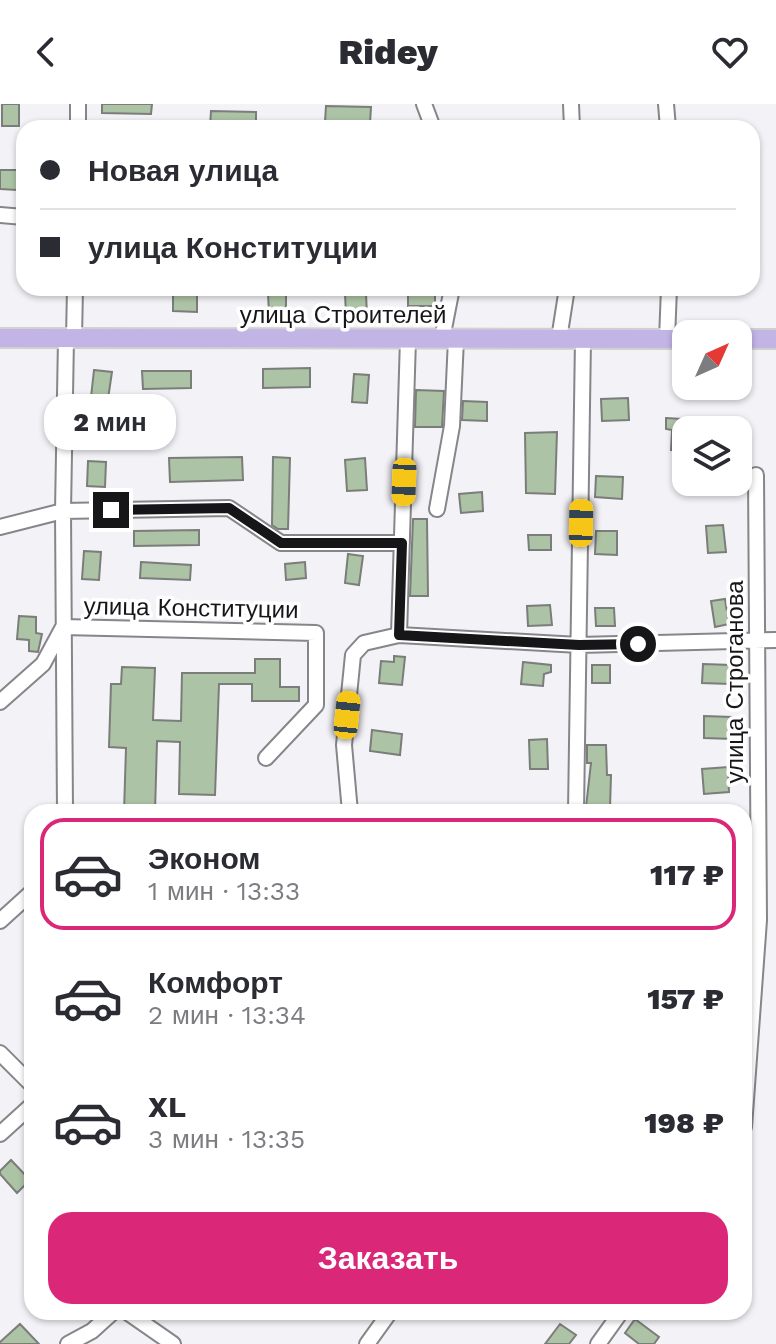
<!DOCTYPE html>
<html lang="ru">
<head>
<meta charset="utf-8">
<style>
  body { margin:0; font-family:"Work Sans",sans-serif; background:#f7f7f7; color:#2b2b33; height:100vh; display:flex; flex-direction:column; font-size:30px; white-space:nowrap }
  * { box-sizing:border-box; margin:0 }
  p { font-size:26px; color:#7c7c81 }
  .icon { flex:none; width:44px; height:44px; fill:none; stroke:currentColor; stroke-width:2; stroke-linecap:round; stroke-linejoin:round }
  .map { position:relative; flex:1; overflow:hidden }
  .drawer { position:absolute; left:24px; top:700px; width:728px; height:516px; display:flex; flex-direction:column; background:#fff; border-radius:24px; box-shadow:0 2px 6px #0004 }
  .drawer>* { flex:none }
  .guide { position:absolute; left:16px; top:16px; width:744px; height:176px; border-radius:24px; box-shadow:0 2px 6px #0004; display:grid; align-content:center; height:176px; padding:0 24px; background:#fff }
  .needle { width:52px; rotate:45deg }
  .controls { position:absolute; left:672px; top:216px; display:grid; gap:16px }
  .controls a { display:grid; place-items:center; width:80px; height:80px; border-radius:16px; background:#fff; box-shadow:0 2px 6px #0004; font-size:40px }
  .end { position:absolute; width:36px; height:36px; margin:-18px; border:10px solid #161618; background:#fff; box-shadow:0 0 0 4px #fff }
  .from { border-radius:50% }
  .bubble { position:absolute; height:56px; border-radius:24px; background:#fff; box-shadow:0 2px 6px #0004; font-size:26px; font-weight:800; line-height:56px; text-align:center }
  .car { position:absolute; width:24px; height:48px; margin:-24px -12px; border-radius:10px; box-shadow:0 0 6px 2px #0007; background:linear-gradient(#f5c518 24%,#345 0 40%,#f5c518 0 76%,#345 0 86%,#f5c518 0) }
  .guide b { display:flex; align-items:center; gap:28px; height:76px; font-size:30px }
  .guide b+b { border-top:2px solid #e1e1e2 }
  .guide i { width:20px; height:20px; background:#2b2b33 }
  ul { padding:14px 0 0; list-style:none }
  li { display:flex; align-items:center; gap:24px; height:112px; margin:0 16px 12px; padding:0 8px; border:4px solid transparent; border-radius:24px }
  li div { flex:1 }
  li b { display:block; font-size:30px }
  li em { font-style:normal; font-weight:800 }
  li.on { border-color:#db2777 }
  li>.icon { width:72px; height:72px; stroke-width:1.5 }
  .action { display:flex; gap:16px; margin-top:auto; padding:16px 24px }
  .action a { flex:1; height:92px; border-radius:24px; background:#db2777; color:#fff; font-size:32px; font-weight:800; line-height:92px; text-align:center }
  header { display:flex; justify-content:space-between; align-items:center; height:104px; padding:0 24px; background:#fff; font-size:36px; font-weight:800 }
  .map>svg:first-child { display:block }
  .building { fill:#adc3a5; stroke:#7a7d79; stroke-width:2 }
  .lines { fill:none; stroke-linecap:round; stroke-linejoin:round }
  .minor-casing { stroke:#86868a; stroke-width:18 }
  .major-casing { stroke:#d0d0d1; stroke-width:22 }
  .minor { stroke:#fff; stroke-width:14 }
  .major { stroke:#c2b5e6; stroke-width:18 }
  .route { stroke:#161618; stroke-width:10 }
  .labels { text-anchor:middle; stroke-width:7; stroke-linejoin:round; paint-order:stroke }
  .street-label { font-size:24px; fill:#161618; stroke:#fff }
</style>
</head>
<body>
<header><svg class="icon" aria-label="back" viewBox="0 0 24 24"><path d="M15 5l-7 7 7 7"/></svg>Ridey<svg class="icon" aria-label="heart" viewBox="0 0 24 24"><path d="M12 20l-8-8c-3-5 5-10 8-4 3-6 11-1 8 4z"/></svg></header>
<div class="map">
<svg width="776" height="1240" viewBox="0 0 776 1240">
  <rect width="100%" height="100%" fill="#f3f2f7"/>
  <path class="building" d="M2,0H19V22H2Z
    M102,0H152L151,10L102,9Z
    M326,2L371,3L370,19L325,18Z
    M211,7L256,8V24L210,23Z
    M0,66H17V86L0,85Z
    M408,184H435V202H408Z
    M173,188H197V208L173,207Z
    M286,189V209H269L268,190Z
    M345,190H366L367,210L346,211Z
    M310,264V283L263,284V265Z
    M94,266L112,268L108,295L91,293Z
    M142,267H191V284L143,285Z
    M354,270L369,271L367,299L352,298Z
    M416,286L444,287L442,323H415Z
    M628,294L629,316L602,317L601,295Z
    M463,297L487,298V317L462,316Z
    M666,314L698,316V326H686V347L671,346L672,326L666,325Z
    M557,328L555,390L526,389L525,329Z
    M242,353L243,376L170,378L169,354Z
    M273,353L290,354L288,425H278L272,421Z
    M365,354L367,386L347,387L345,356Z
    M88,357L106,358L105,383L87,382Z
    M596,372L623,373L622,395L595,393Z
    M482,388L483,407L461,409L459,390Z
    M413,415H427L428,492H410Z
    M723,421L726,448L708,449L706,422Z
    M199,426V441L134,442V427Z
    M596,427H617V451L595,450Z
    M528,431H551V446H529Z
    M84,447L101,448L99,476L82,475Z
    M348,450L363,452L359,481L345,479Z
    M141,458L191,461L190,476L140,474Z
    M305,458L306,474L286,476L285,460Z
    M725,495L729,520L715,523L711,497Z
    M550,501L552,521L528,522L527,502Z
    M595,504H614L615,522H596Z
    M19,512L36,513V529L42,530L38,548L29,547V536L17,535Z
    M394,552L405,553L402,581L379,579L381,557L394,558Z
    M255,555H280V583H299V597H252V580H219L215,691L179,690L180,638L157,637L155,708H124L126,644L109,643L111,580H121L122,563L155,564L153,616L181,617L182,569H255Z
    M523,558L551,561V568L544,570L543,582L521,580Z
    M703,560L731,561L730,580L702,579Z
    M592,561H610V579H592Z
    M704,612L732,613V635L704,634Z
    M372,626L402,630L400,651L370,647Z
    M547,635L548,665H530L529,636Z
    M587,641H606L607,671H611L610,704L586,703L591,659H587Z
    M728,663L729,688L704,690L702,665Z
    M11,1056L30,1076L17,1089L0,1070V1067Z
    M635,1215L659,1233L654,1240H639L625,1229Z
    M20,1220L39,1240H0V1238Z
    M560,1220L576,1231L569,1240H545Z"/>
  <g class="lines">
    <g class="minor-casing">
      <path id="minor" d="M424,0L433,24
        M571,0L572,24
        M666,0L668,24
        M78,24V0
        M0,111L24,113
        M74,234L75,184
        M442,235L452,184
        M559,235L567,184
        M667,235L669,184
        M685,285L686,267
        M437,405L452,322L456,235
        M0,423L63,407L229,404L281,439H402
        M399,531L408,235
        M0,598L43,560L63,523L316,529V601L266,654
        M65,708L63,407L66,234
        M350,708L344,641L353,551L364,539L399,531L579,541L776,536
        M576,708L583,235
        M0,817L32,788
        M0,949L32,981
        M744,1023L759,816L756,371
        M0,1030L32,1001
        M127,1208L173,1240
        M68,1240L92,1227L113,1208
        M367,1240L390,1208
        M598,1240L621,1208"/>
    </g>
    <g class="major-casing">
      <path id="major" d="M0,234L686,235
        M738,235H776"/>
    </g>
    <use href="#minor" class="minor"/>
    <use href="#major" class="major"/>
  </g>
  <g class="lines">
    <path class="route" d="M111,406L229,404L281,439H402L399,531L579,541L638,540"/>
  </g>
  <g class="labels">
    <g class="street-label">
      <text x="343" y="219">улица Строителей</text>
      <text transform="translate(191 504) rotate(1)" y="8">улица Конституции</text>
      <text transform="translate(735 578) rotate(-90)" y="8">улица Строганова</text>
    </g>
  </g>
</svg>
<div class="controls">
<a><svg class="needle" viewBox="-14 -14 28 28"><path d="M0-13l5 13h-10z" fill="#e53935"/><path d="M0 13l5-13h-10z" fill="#7c7c81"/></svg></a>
<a><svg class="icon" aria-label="layers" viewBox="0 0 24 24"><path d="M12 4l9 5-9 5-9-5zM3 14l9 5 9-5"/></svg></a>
</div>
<i class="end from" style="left:638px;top:540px"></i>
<i class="end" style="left:111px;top:406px"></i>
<div class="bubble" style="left:44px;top:290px;width:132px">2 мин</div>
<i class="car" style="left:404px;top:378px;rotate:182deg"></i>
<i class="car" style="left:581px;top:419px;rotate:1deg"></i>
<i class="car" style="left:347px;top:611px;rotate:6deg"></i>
<div class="guide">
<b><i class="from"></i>Новая улица</b>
<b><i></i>улица Конституции</b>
</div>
<section class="drawer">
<ul>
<li class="on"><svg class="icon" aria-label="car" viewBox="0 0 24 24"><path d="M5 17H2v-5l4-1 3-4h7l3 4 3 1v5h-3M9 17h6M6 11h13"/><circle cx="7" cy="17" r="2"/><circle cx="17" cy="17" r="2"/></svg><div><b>Эконом</b><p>1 мин · 13:33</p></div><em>117 ₽</em></li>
<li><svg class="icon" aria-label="car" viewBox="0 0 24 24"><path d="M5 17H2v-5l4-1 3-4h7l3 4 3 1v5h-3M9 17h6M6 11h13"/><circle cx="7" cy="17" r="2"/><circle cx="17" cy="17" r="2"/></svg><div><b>Комфорт</b><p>2 мин · 13:34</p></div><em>157 ₽</em></li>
<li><svg class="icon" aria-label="car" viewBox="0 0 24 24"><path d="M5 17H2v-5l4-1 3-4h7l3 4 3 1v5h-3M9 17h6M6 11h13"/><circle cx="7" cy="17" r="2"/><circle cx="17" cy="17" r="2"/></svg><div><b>XL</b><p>3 мин · 13:35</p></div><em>198 ₽</em></li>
</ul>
<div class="action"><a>Заказать</a></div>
</section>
</div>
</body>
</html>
